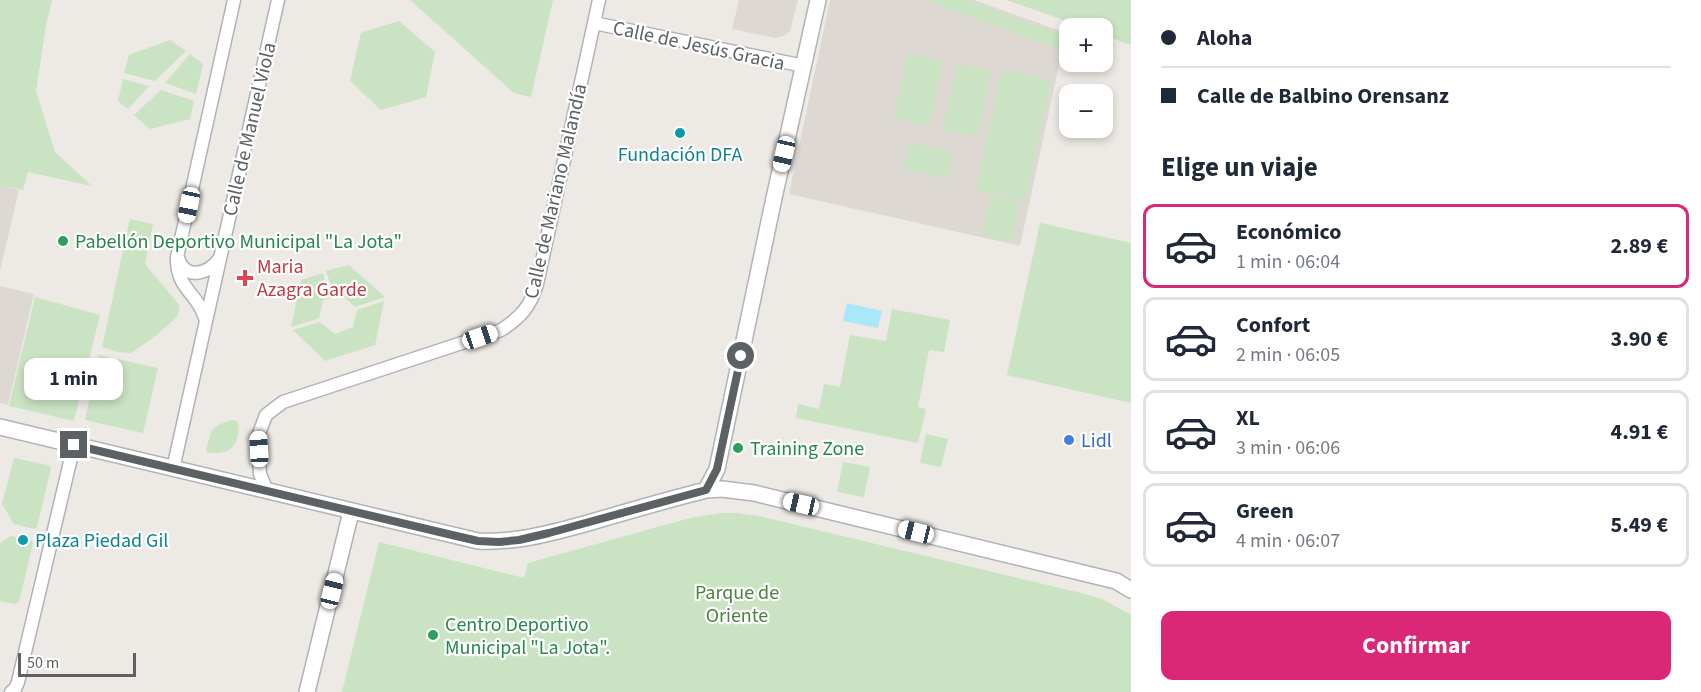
<!DOCTYPE html>
<html lang="es">
<head>
<meta charset="utf-8">
<style>
  body { margin:0; font-family:"Source Sans 3",sans-serif; background:#f6f6f7; color:#1f2937; height:100vh; display:flex; flex-direction:column; font-size:22px; white-space:nowrap }
  * { box-sizing:border-box; margin:0 }
  p { font-size:20px; color:#747a83 }
  .icon { flex:none; width:33px; height:33px; fill:none; stroke:currentColor; stroke-width:2; stroke-linecap:round; stroke-linejoin:round }
  .map { position:relative; flex:1; overflow:hidden }
  .sheet { display:flex; flex-direction:column; background:#fff; width:570px }
  .sheet>* { flex:none }
  .guide { display:grid; align-content:center; height:132px; padding:0 30px; background:#fff }
  .controls { position:absolute; left:1059px; top:18px; display:grid; gap:12px }
  .controls a { display:grid; place-items:center; width:54px; height:54px; border-radius:12px; background:#fff; box-shadow:0 3px 9px #0003; font-size:30px }
  .scale { position:absolute; left:18px; bottom:15px; width:118px; box-sizing:border-box; padding-left:6px; border:3px solid #5c6163; border-top:0; font-size:16px; line-height:21px; white-space:nowrap; color:#5c6163; -webkit-text-stroke:4px #fff; paint-order:stroke }
  .end { position:absolute; width:27px; height:27px; margin:-14px; border:8px solid #5c6163; background:#fff; box-shadow:0 0 0 3px #fff }
  .from { border-radius:50% }
  .bubble { position:absolute; height:42px; border-radius:12px; background:#fff; box-shadow:0 3px 9px #0003; font-size:20px; font-weight:700; line-height:42px; text-align:center }
  .car { position:absolute; width:18px; height:36px; margin:-18px -9px; border-radius:8px; box-shadow:0 0 4px 2px #0007; background:linear-gradient(#fff 24%,#345 0 40%,#fff 0 76%,#345 0 86%,#fff 0) }
  .guide b { display:flex; align-items:center; gap:21px; height:57px; font-size:22px }
  .guide b+b { border-top:2px solid #e0e1e3 }
  .guide i { width:15px; height:15px; background:#1f2937 }
  ul { padding:0; list-style:none }
  li { display:flex; align-items:center; gap:18px; height:84px; margin:0 12px 9px; padding:0 18px; border:3px solid #e0e1e3; border-radius:12px }
  li div { flex:1 }
  li b { display:block; font-size:22px }
  li em { font-style:normal; font-weight:700 }
  li.current { border-color:#db2777 }
  li>.icon { width:54px; height:54px; stroke-width:1.5 }
  h2 { padding:0 30px; font-size:27px; line-height:72px }
  .button { display:flex; gap:12px; margin-top:auto; padding:12px 30px }
  .button a { flex:1; height:69px; border-radius:12px; background:#db2777; color:#fff; font-size:24px; font-weight:700; line-height:69px; text-align:center }
  main { display:flex; flex:1; min-height:0 }
  .map>svg:first-child { display:block }
  .education { fill:#ddd9d2 }
  .green { fill:#cae3c2 }
  .water { fill:#a9e8f8 }
  .lines { fill:none; stroke-linecap:round; stroke-linejoin:round }
  .minor-casing { stroke:#afb3b5; stroke-width:15 }
  .tertiary-casing { stroke:#afb3b5; stroke-width:18 }
  .minor { stroke:#fff; stroke-width:12 }
  .tertiary { stroke:#fff; stroke-width:15 }
  .route { stroke:#5c6163; stroke-width:8 }
  .culture-dot { fill:#0f9aa8; stroke:#fff; stroke-width:2 }
  .leisure-dot { fill:#2e9e5b; stroke:#fff; stroke-width:2 }
  .health-dot { fill:#e0444e; stroke:#fff; stroke-width:2 }
  .shop-dot { fill:#3f7fe0; stroke:#fff; stroke-width:2 }
  .labels { text-anchor:middle; stroke-width:4.5; stroke-linejoin:round; paint-order:stroke }
  .street-label { font-size:20px; fill:#5c6163; stroke:#fff }
  .culture-label { font-size:20px; fill:#0d838f; stroke:#fff }
  .leisure-label { font-size:20px; fill:#27864d; stroke:#fff; text-anchor:start }
  .health-label { font-size:20px; fill:#be3a42; stroke:#fff; text-anchor:start }
  .shop-label { font-size:20px; fill:#366cbe; stroke:#fff; text-anchor:start }
  .park-label { font-size:20px; fill:#49833c; stroke:#fff }
</style>
</head>
<body>
<main>
<div class="map">
<svg width="1131" height="692" viewBox="0 0 1131 692">
  <rect width="100%" height="100%" fill="#ede9e4"/>
  <path class="education" d="M739,0H798L790,31L784,36L775,38L732,29Z
    M830,0H974L1066,33L1020,246L789,194Z
    M0,185L19,190L0,271Z
    M0,286L34,294L8,405L0,403Z"/>
  <path class="green" d="M0,0H52L46,25L36,91L55,152L92,186L28,172L23,190L0,185Z
    M410,0H553L531,97L514,93Z
    M924,0H967L1064,35L1059,49Z
    M1007,0H1131V45L1103,35L1102,28H1086Z
    M399,21L435,52L426,97L381,110L350,81L361,33Z
    M170,40L186,51L155,81L124,73L129,55Z
    M908,53L943,61L929,126L894,118Z
    M190,54L203,64L196,94L165,83Z
    M957,64L991,71L977,136L943,129Z
    M1002,70L1051,80L1025,201L976,190Z
    M123,79L149,86L128,109L118,101Z
    M161,90L194,101L190,119L150,129L134,115Z
    M909,143L953,152L947,178L903,169Z
    M991,196L1020,202L1011,242L982,235Z
    M130,219L153,224L145,264L180,306L177,317L153,338L131,353L118,352L102,347Z
    M1040,223L1131,243V403L1007,375Z
    M349,265L385,297L355,307L343,296L335,298L326,271Z
    M323,273L330,298L323,300L319,318L291,327L301,280Z
    M35,297L100,315L74,421L9,406Z
    M384,301L375,345L325,361L293,330L320,322L335,334L353,327L357,310Z
    M892,309L950,320L944,352L929,350L918,407L926,409L918,443L796,418L798,404L819,409L824,384L840,387L850,335L886,341Z
    M99,355L158,368L143,433L85,420Z
    M233,420L238,422C241,445 229,457 206,452C211,430 210,426 233,420Z
    M926,434L948,439L941,467L920,463Z
    M14,458L48,465L51,468L37,527L35,529L14,524L2,504Z
    M843,462L870,467L864,497L837,492Z
    M721,513H735L759,516L1089,595L1104,600L1131,615V692H342L379,542L524,578L528,563L690,518Z
    M11,536L30,540L33,543L19,602L16,604L0,601V543Z"/>
  <path class="water" d="M847,303L882,311L878,328L843,321Z"/>
  <g class="lines">
    <g class="minor-casing">
      <path id="minor" d="M234,0L177,257C176,290 198,292 206,321L278,0
        M594,23L804,66
        M178,258C185,281 208,274 219,259
        M173,469L206,321
        M267,491L260,474L258,436L266,415L283,402L501,330C520,318 531,306 537,284L599,0
        M11,692L15,689L18,682L74,445"/>
    </g>
    <g class="tertiary-casing">
      <path id="tertiary" d="M0,427L478,541C517,543 551,533 588,523C622,513 656,503 691,494L706,490L722,489L754,493L1116,581L1131,590
        M706,490L717,469L774,198L818,0
        M307,692L351,512"/>
    </g>
    <use href="#minor" class="minor"/>
    <use href="#tertiary" class="tertiary"/>
  </g>
  <g class="lines">
    <path class="route" d="M74,445L452,535L478,541L499,542L519,540L549,533L706,490L717,469L741,356"/>
  </g>
  <g class="culture-dot">
    <circle cx="680" cy="133" r="6"/>
    <circle cx="23" cy="540" r="6"/>
  </g>
  <g class="leisure-dot">
    <circle cx="63" cy="241" r="6"/>
    <circle cx="738" cy="448" r="6"/>
    <circle cx="433" cy="635" r="6"/>
  </g>
  <path class="health-dot" d="M242 269h6v6h6v6h-6v6h-6v-6h-6v-6h6z"/>
  <circle class="shop-dot" cx="1069" cy="440" r="6"/>
  <g class="labels">
    <g class="street-label">
      <text transform="translate(699 45) rotate(12)" y="7">Calle de Jesús Gracia</text>
      <text transform="translate(249 129) rotate(-77)" y="7">Calle de Manuel Viola</text>
      <text transform="translate(555 191) rotate(-77)" y="7">Calle de Mariano Malandía</text>
    </g>
    <g class="culture-label">
      <text x="680" y="161">Fundación DFA</text>
      <text x="35" y="547" text-anchor="start">Plaza Piedad Gil</text>
    </g>
    <g class="leisure-label">
      <text x="75" y="248">Pabellón Deportivo Municipal "La Jota"</text>
      <text x="750" y="455">Training Zone</text>
      <text x="445" y="631">Centro Deportivo<tspan x="445" dy="23">Municipal "La Jota".</tspan></text>
    </g>
    <g class="health-label">
      <text x="257" y="273">Maria<tspan x="257" dy="23">Azagra Garde</tspan></text>
    </g>
    <g class="shop-label">
      <text x="1081" y="447">Lidl</text>
    </g>
    <g class="park-label">
      <text x="737" y="599">Parque de<tspan x="737" dy="23">Oriente</tspan></text>
    </g>
  </g>
</svg>
<div class="controls">
<a>+</a>
<a>−</a>
</div>
<div class="scale">50 m</div>
<i class="end from" style="left:741px;top:356px"></i>
<i class="end" style="left:74px;top:445px"></i>
<div class="bubble" style="left:24px;top:358px;width:99px">1 min</div>
<i class="car" style="left:784px;top:154px;rotate:193deg"></i>
<i class="car" style="left:189px;top:205px;rotate:192deg"></i>
<i class="car" style="left:480px;top:337px;rotate:71deg"></i>
<i class="car" style="left:259px;top:449px;rotate:357deg"></i>
<i class="car" style="left:801px;top:504px;rotate:283deg"></i>
<i class="car" style="left:916px;top:532px;rotate:284deg"></i>
<i class="car" style="left:332px;top:591px;rotate:14deg"></i>
</div>
<section class="sheet">
<div class="guide">
<b><i class="from"></i>Aloha</b>
<b><i></i>Calle de Balbino Orensanz</b>
</div>
<h2>Elige un viaje</h2>
<ul>
<li class="current"><svg class="icon" aria-label="car" viewBox="0 0 24 24"><path d="M5 17H2v-5l4-1 3-4h7l3 4 3 1v5h-3M9 17h6M6 11h13"/><circle cx="7" cy="17" r="2"/><circle cx="17" cy="17" r="2"/></svg><div><b>Económico</b><p>1 min · 06:04</p></div><em>2.89 €</em></li>
<li><svg class="icon" aria-label="car" viewBox="0 0 24 24"><path d="M5 17H2v-5l4-1 3-4h7l3 4 3 1v5h-3M9 17h6M6 11h13"/><circle cx="7" cy="17" r="2"/><circle cx="17" cy="17" r="2"/></svg><div><b>Confort</b><p>2 min · 06:05</p></div><em>3.90 €</em></li>
<li><svg class="icon" aria-label="car" viewBox="0 0 24 24"><path d="M5 17H2v-5l4-1 3-4h7l3 4 3 1v5h-3M9 17h6M6 11h13"/><circle cx="7" cy="17" r="2"/><circle cx="17" cy="17" r="2"/></svg><div><b>XL</b><p>3 min · 06:06</p></div><em>4.91 €</em></li>
<li><svg class="icon" aria-label="car" viewBox="0 0 24 24"><path d="M5 17H2v-5l4-1 3-4h7l3 4 3 1v5h-3M9 17h6M6 11h13"/><circle cx="7" cy="17" r="2"/><circle cx="17" cy="17" r="2"/></svg><div><b>Green</b><p>4 min · 06:07</p></div><em>5.49 €</em></li>
</ul>
<div class="button"><a>Confirmar</a></div>
</section>
</main>
</body>
</html>
